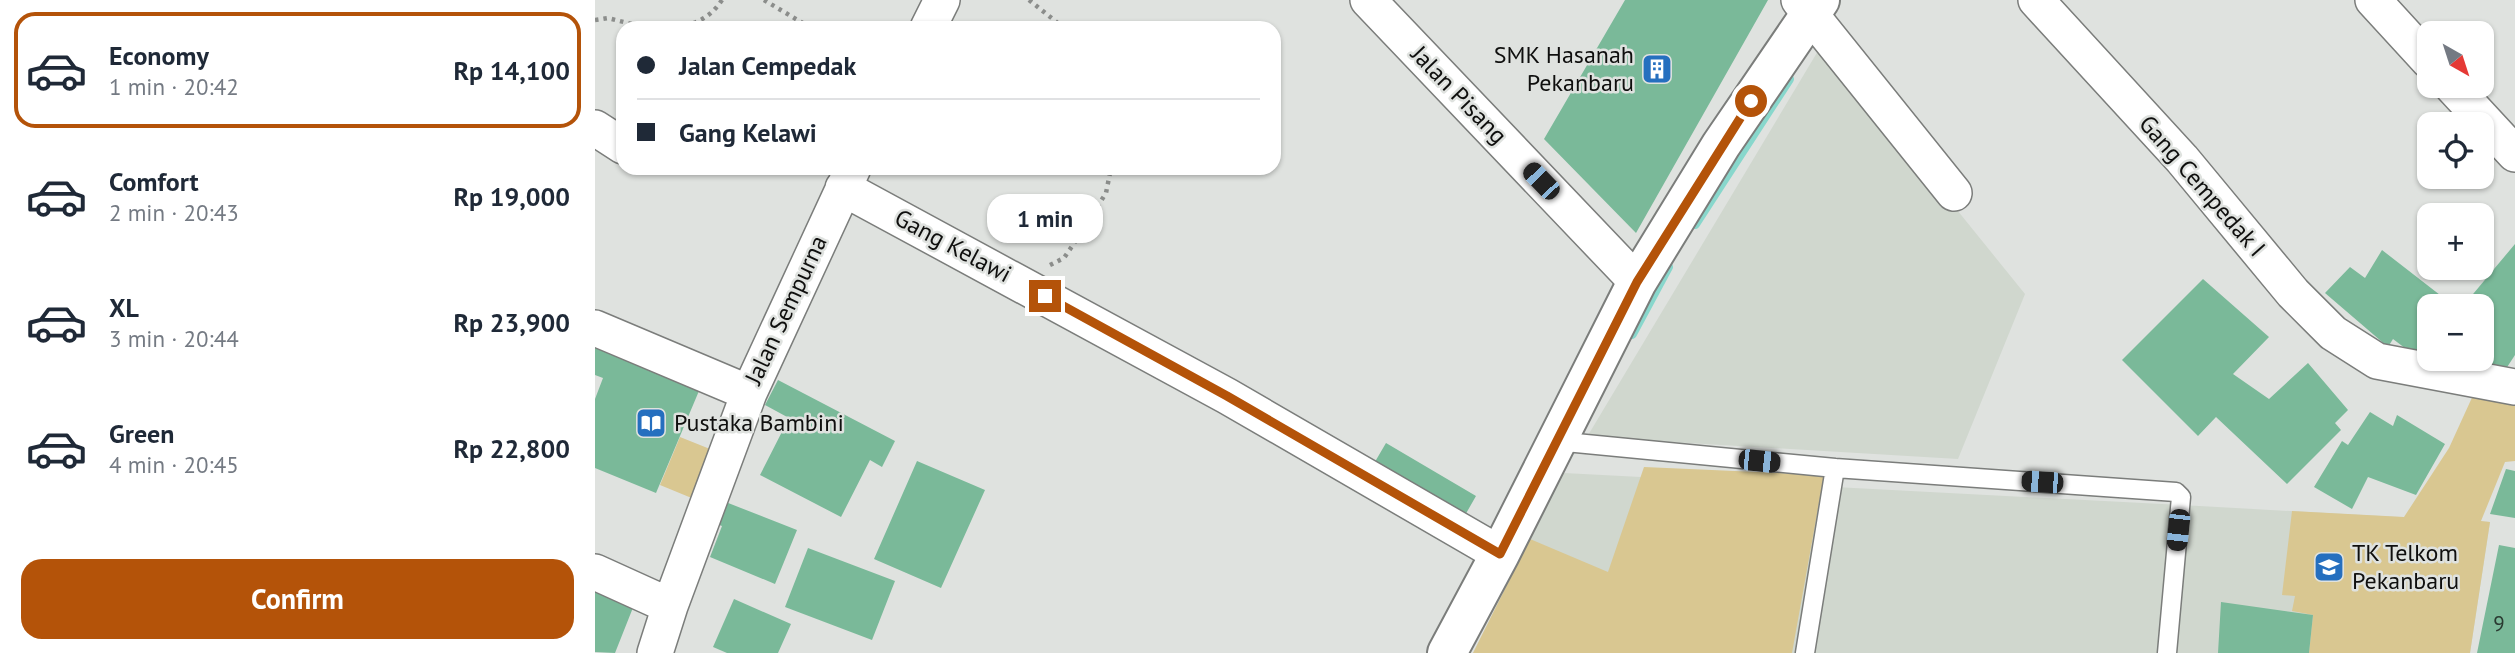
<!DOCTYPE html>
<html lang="en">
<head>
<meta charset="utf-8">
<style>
  body { margin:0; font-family:"PT Sans",sans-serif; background:#f6f6f7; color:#1f2937; height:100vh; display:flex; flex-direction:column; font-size:26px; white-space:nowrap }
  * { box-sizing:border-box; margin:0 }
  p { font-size:23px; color:#747a83 }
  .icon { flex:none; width:38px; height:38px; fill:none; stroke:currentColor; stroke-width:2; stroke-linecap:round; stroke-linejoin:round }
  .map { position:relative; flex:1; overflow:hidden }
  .drawer { display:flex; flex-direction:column; background:#fff; width:595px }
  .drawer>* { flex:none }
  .guide { position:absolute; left:21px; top:21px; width:665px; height:154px; border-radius:21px; box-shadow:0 2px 5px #0004; display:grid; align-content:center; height:154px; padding:0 21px; background:#fff }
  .needle { width:46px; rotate:141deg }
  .tools { position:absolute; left:1822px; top:21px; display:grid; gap:14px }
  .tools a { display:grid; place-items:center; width:77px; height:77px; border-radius:14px; background:#fff; box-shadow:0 2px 5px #0004; font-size:35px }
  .end { position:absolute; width:32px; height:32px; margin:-16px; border:9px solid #b45309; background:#fff; box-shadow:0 0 0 4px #fff }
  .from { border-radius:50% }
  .bubble { position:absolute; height:49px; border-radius:21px; background:#fff; box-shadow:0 2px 5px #0004; font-size:23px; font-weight:800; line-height:49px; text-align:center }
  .car { position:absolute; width:21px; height:42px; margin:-21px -10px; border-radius:9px; box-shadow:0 0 5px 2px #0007; background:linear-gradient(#222 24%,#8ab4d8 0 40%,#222 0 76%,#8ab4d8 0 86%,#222 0) }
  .guide b { display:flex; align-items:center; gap:24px; height:66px; font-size:26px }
  .guide b+b { border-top:2px solid #e0e1e3 }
  .guide i { width:18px; height:18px; background:#1f2937 }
  ul { padding:12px 0 0; list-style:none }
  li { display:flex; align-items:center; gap:21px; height:116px; margin:0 14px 10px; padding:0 7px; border:4px solid transparent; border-radius:21px }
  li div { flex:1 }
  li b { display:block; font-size:26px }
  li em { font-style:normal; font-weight:800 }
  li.on { border-color:#b45309 }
  li>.icon { width:63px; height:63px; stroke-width:1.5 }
  .action { display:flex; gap:14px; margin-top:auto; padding:14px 21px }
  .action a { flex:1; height:80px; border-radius:21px; background:#b45309; color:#fff; font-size:28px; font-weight:800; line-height:80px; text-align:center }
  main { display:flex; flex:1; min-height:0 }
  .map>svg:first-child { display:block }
  .built { fill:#d0d7ce }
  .green { fill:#d9c791 }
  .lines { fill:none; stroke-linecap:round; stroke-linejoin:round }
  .stream { stroke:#88d7cc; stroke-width:10 }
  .building { fill:#7ab999 }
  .lane-casing { stroke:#7b7d7b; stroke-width:21 }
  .street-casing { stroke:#7b7d7b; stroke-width:38 }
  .secondary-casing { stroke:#7b7d7b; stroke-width:42 }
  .path { stroke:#8b8d8b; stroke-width:4.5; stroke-dasharray:3.5 5; stroke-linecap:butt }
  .lane { stroke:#fff; stroke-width:18 }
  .street { stroke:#fff; stroke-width:35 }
  .secondary { stroke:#fff; stroke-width:38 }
  .route { stroke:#b45309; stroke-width:9 }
  .labels { text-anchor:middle; stroke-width:5; stroke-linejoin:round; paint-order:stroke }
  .number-label { font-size:21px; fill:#2a3a31 }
  .poi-label { font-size:24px; fill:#0f0f0e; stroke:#dfe2df; text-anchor:start }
  .street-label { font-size:24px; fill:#0f0f0e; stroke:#dfe2df }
</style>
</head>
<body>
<main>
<section class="drawer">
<ul>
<li class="on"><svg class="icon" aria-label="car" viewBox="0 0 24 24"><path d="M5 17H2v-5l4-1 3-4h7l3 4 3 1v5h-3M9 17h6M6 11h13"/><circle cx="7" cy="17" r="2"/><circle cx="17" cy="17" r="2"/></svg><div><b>Economy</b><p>1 min · 20:42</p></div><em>Rp 14,100</em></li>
<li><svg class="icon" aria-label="car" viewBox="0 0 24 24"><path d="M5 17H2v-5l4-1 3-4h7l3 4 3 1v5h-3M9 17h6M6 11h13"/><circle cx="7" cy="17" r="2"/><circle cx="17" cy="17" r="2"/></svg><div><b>Comfort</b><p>2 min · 20:43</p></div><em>Rp 19,000</em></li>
<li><svg class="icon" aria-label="car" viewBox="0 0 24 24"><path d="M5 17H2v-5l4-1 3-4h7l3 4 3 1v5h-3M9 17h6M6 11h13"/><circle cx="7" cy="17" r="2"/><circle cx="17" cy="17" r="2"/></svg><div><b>XL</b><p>3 min · 20:44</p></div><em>Rp 23,900</em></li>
<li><svg class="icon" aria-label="car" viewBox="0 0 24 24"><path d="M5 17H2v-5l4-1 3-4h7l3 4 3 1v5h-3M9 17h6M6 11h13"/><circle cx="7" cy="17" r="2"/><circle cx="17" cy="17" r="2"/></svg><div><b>Green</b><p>4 min · 20:45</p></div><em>Rp 22,800</em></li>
</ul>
<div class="action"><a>Confirm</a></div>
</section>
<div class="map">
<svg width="1920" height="653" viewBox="0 0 1920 653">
  <rect width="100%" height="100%" fill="#dfe2df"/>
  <path class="built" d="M1226,46L1333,174L1430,294L1363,459L992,437Z
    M969,473L1586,505L1895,522L1875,653H878Z"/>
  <path class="green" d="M1880,391L1920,402V461L1910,462L1886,521L1895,522L1875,653H1714L1718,615L1697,611L1700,596L1687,595L1697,511L1809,517L1854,448Z
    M85,437L120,451L99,499L65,485Z
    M1049,467L1229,475L1197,653H878L935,539L1013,572Z"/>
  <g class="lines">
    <path class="stream" d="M1100,224L1194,79
      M1037,334L1073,267"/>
  </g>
  <path class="building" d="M1030,0H1173L1041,233L949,139Z
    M1920,244V355L1903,381L1864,359H1886V306H1868Z
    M1787,250L1845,295L1855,306H1834V357L1819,355L1798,339L1793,347L1730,293L1755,267L1770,278Z
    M1608,279L1674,337L1638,374L1674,399L1713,363L1753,410L1740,423L1746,430L1692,484L1621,417L1603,436L1527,360Z
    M6,334L109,379L61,493L0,468V399L8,378L0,375V349Z
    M183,380L300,441L287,467L275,460L246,517L165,475L194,418L170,405Z
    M1775,412L1798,426L1802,415L1850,444L1821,495L1773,477L1757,509L1719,487L1747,441L1753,445Z
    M791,443L881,496L865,524L774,472Z
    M322,461L390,490L346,588L279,559Z
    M1911,469L1920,471V518L1895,514Z
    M123,499L202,530L180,584L115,557L127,526L113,521Z
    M1904,545L1920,548V653H1882Z
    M213,548L300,581L277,640L190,607Z
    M0,578L43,595L20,653L0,652Z
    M139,599L196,624L183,653H132L118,647Z
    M1626,602L1718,615L1714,653H1623Z"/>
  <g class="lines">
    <g class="lane-casing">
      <path id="lane" d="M960,441L1240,468L1581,492L1586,497L1572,653
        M1210,653L1240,468"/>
    </g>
    <g class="street-casing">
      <path id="street" d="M773,0L1042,282
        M1204,0L1359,193
        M1441,0L1587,159L1698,293L1738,333L1782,361L1920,387
        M1778,0L1834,61
        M333,28L347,0
        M1857,86L1920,154
        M0,128L28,146
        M248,188L632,396L905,554
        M0,328L154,393
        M0,572L75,606
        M60,653L75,606L154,393L258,168"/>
    </g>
    <g class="secondary-casing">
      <path id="secondary" d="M852,653L905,554L1042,282L1126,145L1225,0"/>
    </g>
    <path class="path" d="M169,0L216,28
      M434,0L469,28
      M0,20L13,18L52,28
      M82,28C102,23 115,18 127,0
      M455,265L469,258L484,236L511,193L516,168"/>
    <use href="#lane" class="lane"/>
    <use href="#street" class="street"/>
    <use href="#secondary" class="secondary"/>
  </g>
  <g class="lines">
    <path class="route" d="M450,296L632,396L905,554L1042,282L1156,101"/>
  </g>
  <defs>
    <g id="building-square" transform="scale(1.575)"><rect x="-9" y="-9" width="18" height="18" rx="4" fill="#256fbf" stroke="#dfe2df"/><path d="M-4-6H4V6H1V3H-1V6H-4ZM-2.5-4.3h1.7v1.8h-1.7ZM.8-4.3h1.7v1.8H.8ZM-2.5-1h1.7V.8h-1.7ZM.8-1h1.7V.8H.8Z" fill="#fff"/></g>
    <g id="library-square" transform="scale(1.575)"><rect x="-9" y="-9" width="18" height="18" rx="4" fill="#256fbf" stroke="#dfe2df"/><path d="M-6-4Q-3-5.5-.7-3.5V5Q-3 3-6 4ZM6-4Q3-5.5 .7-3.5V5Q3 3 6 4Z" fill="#fff"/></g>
    <g id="school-square" transform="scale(1.575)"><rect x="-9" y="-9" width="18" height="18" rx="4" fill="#256fbf" stroke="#dfe2df"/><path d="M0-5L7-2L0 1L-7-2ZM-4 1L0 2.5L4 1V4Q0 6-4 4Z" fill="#fff"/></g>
  </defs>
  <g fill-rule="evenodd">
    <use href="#building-square" x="1062" y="69"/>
    <use href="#library-square" x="56" y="423"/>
    <use href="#school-square" x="1734" y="567"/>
  </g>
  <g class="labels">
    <g class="number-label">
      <text x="1904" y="631">9</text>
    </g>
    <g class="poi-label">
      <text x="1039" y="63" text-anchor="end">SMK Hasanah<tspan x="1039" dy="28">Pekanbaru</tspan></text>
      <text x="79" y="431">Pustaka Bambini</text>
      <text x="1757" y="561">TK Telkom<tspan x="1757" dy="28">Pekanbaru</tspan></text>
    </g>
    <g class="street-label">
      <text transform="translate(864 95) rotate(46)" y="8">Jalan Pisang</text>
      <text transform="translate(1607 186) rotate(49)" y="8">Gang Cempedak I</text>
      <text transform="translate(358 246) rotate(28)" y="8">Gang Kelawi</text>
      <text transform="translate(191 310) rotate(-65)" y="8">Jalan Sempurna</text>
    </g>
  </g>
</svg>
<div class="tools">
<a><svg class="needle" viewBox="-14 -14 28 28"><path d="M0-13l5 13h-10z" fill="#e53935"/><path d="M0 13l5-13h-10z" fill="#747a83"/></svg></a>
<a><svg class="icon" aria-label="locate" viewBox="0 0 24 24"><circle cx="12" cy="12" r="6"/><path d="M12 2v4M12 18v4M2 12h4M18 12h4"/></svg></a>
<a>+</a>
<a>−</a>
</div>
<i class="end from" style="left:1156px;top:101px"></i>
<i class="end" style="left:450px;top:296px"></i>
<div class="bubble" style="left:392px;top:194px;width:116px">1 min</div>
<i class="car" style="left:946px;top:181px;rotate:316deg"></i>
<i class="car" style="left:1164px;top:461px;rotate:96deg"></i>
<i class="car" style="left:1447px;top:482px;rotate:274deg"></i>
<i class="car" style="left:1583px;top:530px;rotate:186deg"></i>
<div class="guide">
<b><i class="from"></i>Jalan Cempedak</b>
<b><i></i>Gang Kelawi</b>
</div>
</div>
</main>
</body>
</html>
